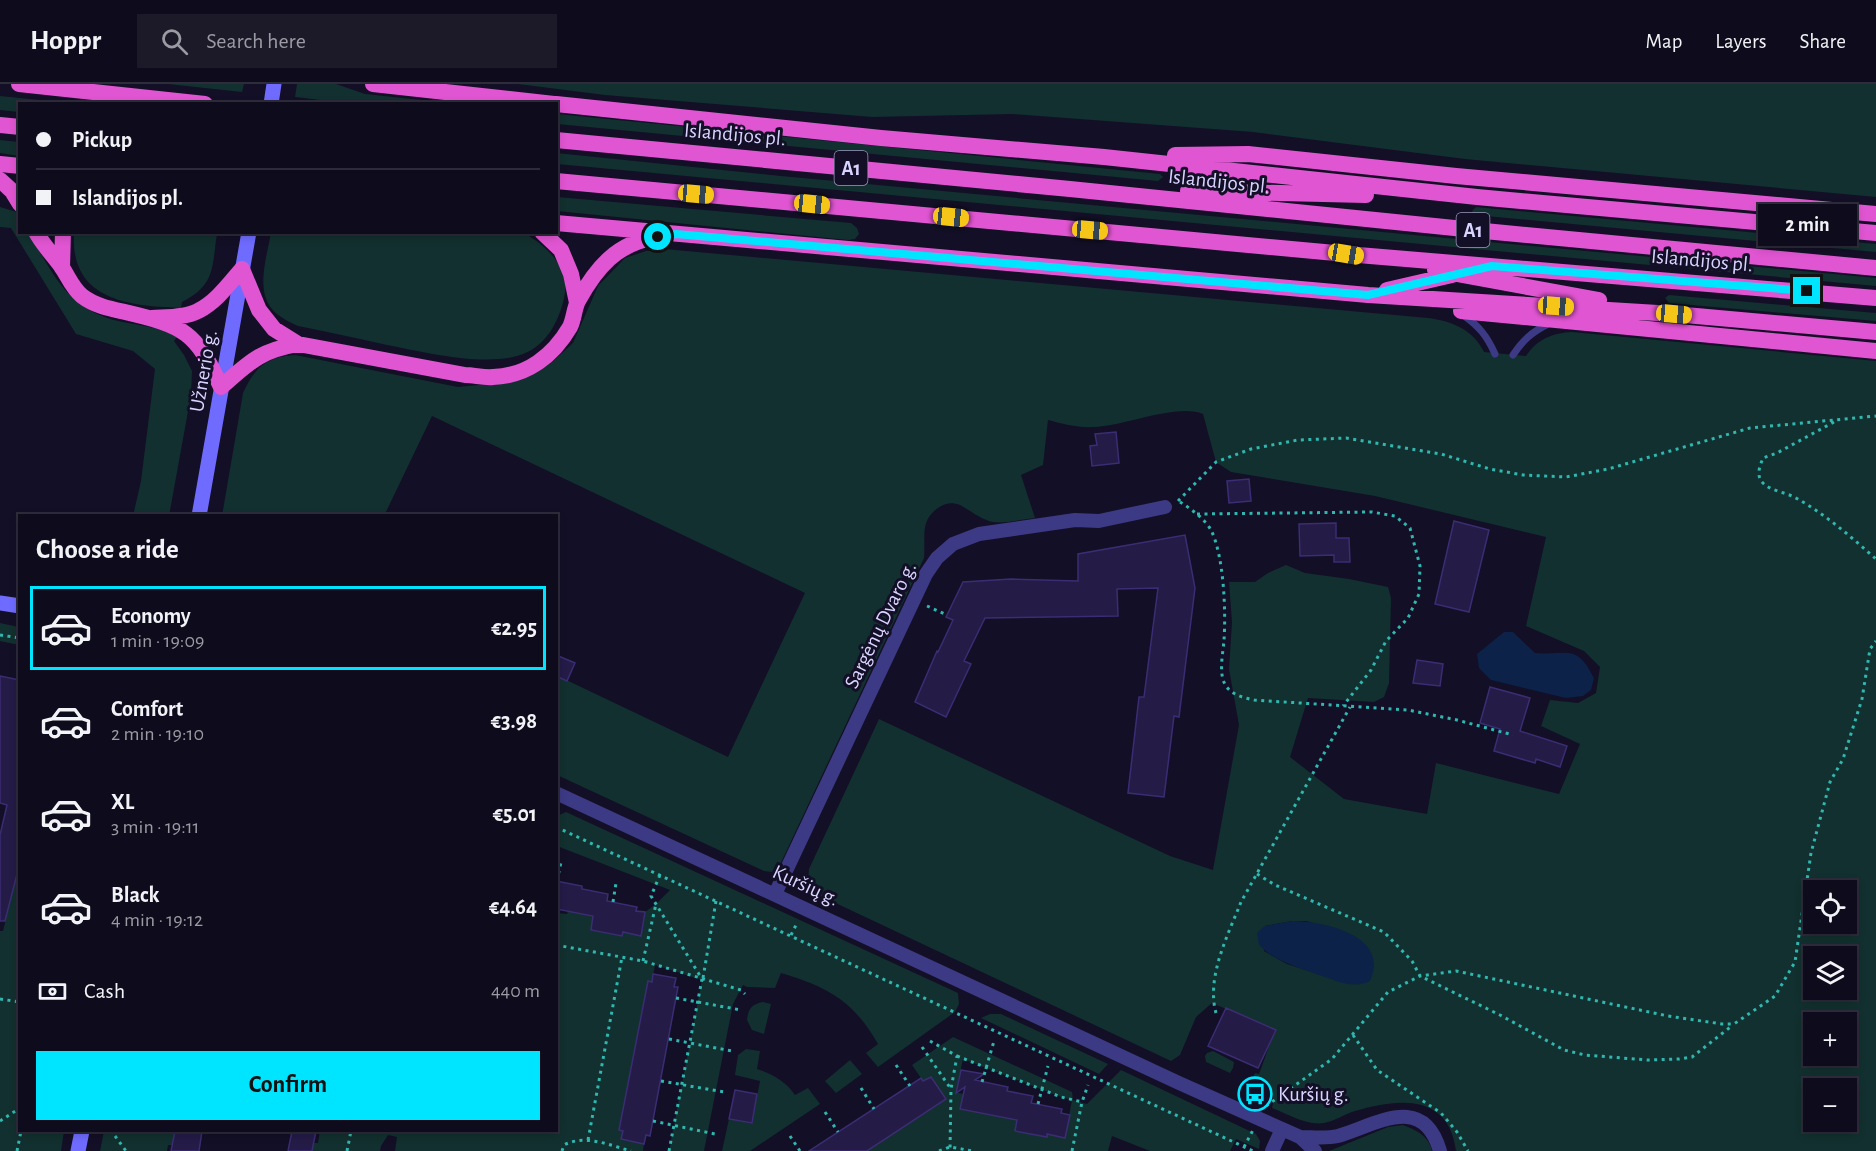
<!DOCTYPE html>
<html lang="en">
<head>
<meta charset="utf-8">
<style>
  body { margin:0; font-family:"Alegreya Sans",sans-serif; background:#1c1929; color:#f1f3f6; height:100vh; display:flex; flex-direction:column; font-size:22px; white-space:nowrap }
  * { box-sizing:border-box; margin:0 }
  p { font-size:20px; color:#9b9ba3 }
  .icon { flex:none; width:33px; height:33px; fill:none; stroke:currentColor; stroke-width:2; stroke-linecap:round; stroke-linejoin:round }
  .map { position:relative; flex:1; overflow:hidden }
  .drawer { position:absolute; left:18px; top:430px; width:540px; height:618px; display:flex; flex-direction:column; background:#0e0b1c; border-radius:0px; box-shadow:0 3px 9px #0003,0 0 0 2px #2e2b3b }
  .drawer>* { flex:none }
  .guide { position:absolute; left:18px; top:18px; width:540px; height:132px; border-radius:0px; box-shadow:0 3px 9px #0003,0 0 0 2px #2e2b3b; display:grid; align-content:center; height:132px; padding:0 18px; background:#0e0b1c }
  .tools { position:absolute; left:1803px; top:796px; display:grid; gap:12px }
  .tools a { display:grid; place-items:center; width:54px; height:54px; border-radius:0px; background:#0e0b1c; box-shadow:0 3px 9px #0003,0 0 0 2px #2e2b3b; font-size:30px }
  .end { position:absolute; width:27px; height:27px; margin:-14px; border:8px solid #00e5ff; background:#111; box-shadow:0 0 0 3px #111 }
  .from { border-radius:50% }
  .bubble { position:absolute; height:42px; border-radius:0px; background:#0e0b1c; box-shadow:0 3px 9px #0003,0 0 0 2px #2e2b3b; font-size:20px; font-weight:600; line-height:42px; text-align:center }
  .car { position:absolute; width:18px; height:36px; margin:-18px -9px; border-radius:8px; box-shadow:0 0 4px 2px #0007; background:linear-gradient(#f5c518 24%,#345 0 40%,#f5c518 0 76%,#345 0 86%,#f5c518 0) }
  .guide b { display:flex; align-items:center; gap:21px; height:57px; font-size:22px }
  .guide b+b { border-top:2px solid #2e2b3b }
  .guide i { width:15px; height:15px; background:#f1f3f6 }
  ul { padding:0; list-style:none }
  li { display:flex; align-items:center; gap:18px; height:84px; margin:0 12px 9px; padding:0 6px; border:3px solid transparent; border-radius:0px }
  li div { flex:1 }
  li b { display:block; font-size:22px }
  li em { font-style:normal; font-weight:600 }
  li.current { border-color:#00e5ff }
  li>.icon { width:54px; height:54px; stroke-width:1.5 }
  h2 { padding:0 18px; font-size:27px; line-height:72px }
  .pay { display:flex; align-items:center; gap:15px; height:66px; padding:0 18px; font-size:22px }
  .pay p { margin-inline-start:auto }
  .primary-button { display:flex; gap:12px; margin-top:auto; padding:12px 18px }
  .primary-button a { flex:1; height:69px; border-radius:0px; background:#00e5ff; color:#111; font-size:24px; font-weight:600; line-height:69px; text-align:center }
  header { display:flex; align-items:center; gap:36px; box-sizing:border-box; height:84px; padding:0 30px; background:#0e0b1c; border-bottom:2px solid #2e2b3b }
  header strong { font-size:28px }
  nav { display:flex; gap:33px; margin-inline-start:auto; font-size:21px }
  .search { width:420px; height:54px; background:#1c1929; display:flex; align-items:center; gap:15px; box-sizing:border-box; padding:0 21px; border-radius:0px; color:#9b9ba3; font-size:22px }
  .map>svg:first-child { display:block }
  .green { fill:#12302f; fill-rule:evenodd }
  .water { fill:#0c2248 }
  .building { fill:#241b47; stroke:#3b2d73; stroke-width:1.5 }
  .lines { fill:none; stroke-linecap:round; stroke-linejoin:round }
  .path { stroke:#2fb8b0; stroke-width:3; stroke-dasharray:3 4.5; stroke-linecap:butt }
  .service { stroke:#3d3a85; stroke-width:7 }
  .minor { stroke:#3d3a85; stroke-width:14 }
  .secondary { stroke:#6f6bff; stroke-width:15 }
  .trunk { stroke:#e055d1; stroke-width:16 }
  .route { stroke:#00e5ff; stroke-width:8 }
  .labels { text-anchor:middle; stroke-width:6; stroke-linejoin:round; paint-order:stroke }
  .shield { fill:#130f26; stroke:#9e99be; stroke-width:1.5 }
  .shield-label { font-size:20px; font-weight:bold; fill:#d9d4ff }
  .street-label { font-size:21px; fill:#d9d4ff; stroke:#130f26 }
  .poi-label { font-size:21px; fill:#d9d4ff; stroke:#130f26; text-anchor:start }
</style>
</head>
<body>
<header>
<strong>Hoppr</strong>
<div class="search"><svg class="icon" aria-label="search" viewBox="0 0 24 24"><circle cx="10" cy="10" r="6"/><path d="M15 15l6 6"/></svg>Search here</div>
<nav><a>Map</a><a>Layers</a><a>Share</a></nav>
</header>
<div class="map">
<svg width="1876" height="1067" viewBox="0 0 1876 1067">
  <rect width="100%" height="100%" fill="#130f26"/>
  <path class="green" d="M168,0H244L242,8Z
    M297,0H336L365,10L450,19L355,20L295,13Z
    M518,0H1876V113L1465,75L1253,48L1012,30L872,33L605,11Z
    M0,12L69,19L20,20L19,28L0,26Z
    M557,30L1160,90L1163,93L1158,97L557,40Z
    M0,56L19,58V72L0,69Z
    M556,69L781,92L1876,194V202L557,80Z
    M557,113L851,139L857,144L859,150L855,155L848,156L557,127Z
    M0,123L17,128L19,132L20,148L29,149C53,190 67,225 118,237C137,241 160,243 177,253L174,257L184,271L192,287L191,311L169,432H133L141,397L155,285L133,267L76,250L11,144L0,143Z
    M1476,123L1876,160V168L1475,131L1473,130L1472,127Z
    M271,148L524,149C545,161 569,182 565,209C561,233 548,261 523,270C487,284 424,268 387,261C357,254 328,248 298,242C291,239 283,235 277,230C253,211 267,174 271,148Z
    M74,149H217C212,182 216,201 182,218L181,224C128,222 70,216 74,149Z
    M664,165L1428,234C1451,237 1473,245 1484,268L1526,272C1537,255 1553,249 1572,248L1876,277V1067H1456C1449,1009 1398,1014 1355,1027C1345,1030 1335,1037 1324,1039C1307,1042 1288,1030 1272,1024L1274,1015L1266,1011L1268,1003L1255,997L1251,1004L1248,1003L1255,989L1259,990L1275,946L1212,919L1196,933L1180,971L1171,977L810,807L808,796L809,785L879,635L1170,772L1213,786L1239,641L1229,585L1232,538L1229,498H1255L1268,489L1286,481L1305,489L1349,495L1388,503L1391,514L1389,599L1384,613L1374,618L1308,614L1290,673L1344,715L1427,730L1436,679L1559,710L1580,660L1541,642L1550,616L1578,619L1596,609L1600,583L1584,567L1526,542L1546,453L1375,412L1231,388L1216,378L1203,330C1177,319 1125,342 1094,343C1078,344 1063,340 1048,336L1043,381L1021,391L1035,434C1022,435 1005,440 993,438C980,435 971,427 960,421C952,418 945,419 938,424C919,437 926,454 924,474L778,785L772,788L764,787L557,691V601L560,593L728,673L805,509L432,332L384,432H222L243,309C255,283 266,273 295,271L458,303L498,299L530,291L551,279L573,259L598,202L625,174L646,167ZM1814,807H1846V840H1814ZM1292,837H1306L1320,841L1318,890L1287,880L1264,867L1265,842ZM1814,873H1846V906H1814ZM1814,939H1846V972H1814ZM1814,1005H1846V1038H1814Z
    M1669,211L1876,229V237L1669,219L1665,214Z
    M0,539L19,543V561L0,557Z
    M566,728L958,909L959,920L955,928L878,983L866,969L878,960C853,916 827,903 781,889L775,904L747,903L743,901L733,920L704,1067H669L702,896L655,881L652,898H648L619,1046L623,1047L621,1055L644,1060L643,1067H395L397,1053L388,1051L381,1062L380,1067H312L314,1059H318L320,1047H556L557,829L567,830L568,827L593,832L591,846L622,852L623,848L641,852L645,828L656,820L670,806L557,762V732Z
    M10,788L19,790L20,1047H64L61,1067H0V847H3L11,815Z
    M763,918L771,920L764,950L752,946L747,936C748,925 752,920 763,918Z
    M990,930H1001L1108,980L1099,990L981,934Z
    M953,953L1072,1008L1073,1016L1087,1020L1121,986L1256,1050L1260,1057L1259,1065L1236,1055L1230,1067H1150L1112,1052L1108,1067H867L938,1021L936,1017L943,1012L931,993L923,997L912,981ZM963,975L1061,1013L1072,1016L1065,1053L1047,1050L1046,1053L1015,1047L1018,1032L960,1024L963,1010L956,1008Z
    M746,965L760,967L757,985C774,991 785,997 795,1011L808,1004L820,1020L750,1067H722L729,1035L752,1039L760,997L735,991L738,971Z
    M1213,967L1234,978L1233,984L1230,989L1206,978L1205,972L1207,969Z
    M850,976L862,990L836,1009L825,997Z
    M1403,1041C1416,1046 1429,1052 1432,1067H1329L1388,1043Z
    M104,1047H175L172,1061H168L167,1067H100Z"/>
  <path class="water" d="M1504,548H1513L1535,569C1567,572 1576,558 1594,594L1591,606L1583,612L1566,614L1491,596L1479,584L1477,570Z
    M1292,837C1323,837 1391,851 1370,897C1351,906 1336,896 1319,891C1297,883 1276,878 1259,861L1257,849L1265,842Z"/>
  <path class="building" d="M1116,348L1119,379L1092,382L1090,362L1097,361L1095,350Z
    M1249,395L1251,417L1229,419L1227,397Z
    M1454,437L1489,446L1469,528L1435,520Z
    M1336,439V454H1349L1350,478H1334V471L1300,472L1299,440Z
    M1185,451L1195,504L1179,633L1174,632L1164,713L1128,709L1139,613H1144L1158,504L1117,505L1118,532L985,534L964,577L971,580L946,633L915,618L937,567L938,568L953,536L946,533L963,498L1011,495L1078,497V470Z
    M556,571L575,579L567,597L556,592Z
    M1417,576L1443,580L1440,602L1413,599Z
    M0,592L20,596V790H17L5,837H0V751L7,721L0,719Z
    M1490,603L1530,614L1520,647L1567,662L1560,683L1536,675L1535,679L1494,667L1500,645L1480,639Z
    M556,797L582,802V805L608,810L607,817L637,823L636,827L645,828L641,852L623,848L622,852L591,846L593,832L556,825Z
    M653,890L676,894L674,903H678L650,1052L646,1051L644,1060L621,1055L623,1047L619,1046L648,897L652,898Z
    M1226,924L1276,946L1258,984L1208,962Z
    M961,986L984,990L975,996L1008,1003L1007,1007L1033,1012L1031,1019L1062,1025L1061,1029L1070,1031L1065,1054L1047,1050V1053L1015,1047L1017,1036L960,1025L965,1003L956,1009Z
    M931,993L946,1015L867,1067H809L921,994L923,997Z
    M735,1006L757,1010L752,1039L729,1035Z
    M175,1047H202L199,1067H171Z
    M292,1047H316L312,1067H288Z"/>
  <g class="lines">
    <path class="path" d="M1834,338L1777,369L1763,374C1760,382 1755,392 1764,400C1772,407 1784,408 1794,413C1824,429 1850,452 1876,475
      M1178,417L1216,378L1251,365L1298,356L1346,354L1441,370L1490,385L1523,391L1566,393L1608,385L1750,344L1876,332
      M1180,418C1191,425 1204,434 1211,446C1224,472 1226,528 1224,556C1223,570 1218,590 1226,602C1232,611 1244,614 1254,616L1408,626L1457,636L1513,651
      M1197,430L1372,428L1395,432L1410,444L1420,482L1419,510L1408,534L1386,557L1371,586L1343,622
      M927,522L947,531
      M0,551L20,554
      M556,596L558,597L556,601
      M556,743L1253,1067
      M1257,790L1275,801L1384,848L1412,877L1420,892L1500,931L1564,966L1585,971L1647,976L1679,975L1692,973L1733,941
      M660,791L651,812L702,895L669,1067
      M557,797L561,778
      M613,818L616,799
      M791,851L797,839
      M556,861L643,877L741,906L745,910
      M643,877L656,820
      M703,894L716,817
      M676,914L741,926
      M0,915L20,918
      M1216,929C1206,893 1228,851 1241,818L1350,623
      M1353,951L1377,986L1441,1029L1457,1048L1468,1067
      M669,955L732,967
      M930,957L957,972L951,1005L950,1067
      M922,963L951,1005
      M957,972L1061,1013L1082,1018
      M896,981L910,1002
      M661,997L724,1008
      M982,998L994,957
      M861,1004L874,1025
      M1038,1020L1048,982
      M1266,1022L1332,975L1388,908L1420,892L1456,887L1668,932L1722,940H1734L1775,912L1795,878L1811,769L1830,698L1843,675L1862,615L1870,565L1876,557
      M825,1028L838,1048
      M0,1037L20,1024
      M653,1037L715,1050
      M115,1052L126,1067
      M790,1052L800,1067
      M588,1056L622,873
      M1244,1063L1253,1046
      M17,1067L21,1047
      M347,1067L351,1047
      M562,1067L564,1061C585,1050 609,1061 631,1067
      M939,1067L950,1063L973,1067
      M1072,1067L1082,1018L1088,1001"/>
    <path class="service" d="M1463,231C1479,242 1487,252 1495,270
      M1513,271C1523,256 1532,248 1548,240"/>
    <path class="minor" d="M556,709L1179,999L1300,1053C1312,1053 1325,1055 1338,1052C1376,1041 1423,1008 1440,1067
      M775,810L926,490L937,474L953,460L979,450L1075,436L1099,437L1165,423
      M1300,1053L1315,1067
      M1272,1067L1282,1045"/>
    <path class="secondary" d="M271,20L274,0
      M199,432L249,148
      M0,519L20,522
      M78,1067L82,1047"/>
    <path class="trunk" d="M19,0L205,20
      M373,0L554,20
      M556,20L881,54L1104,73L1477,113L1876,149
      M0,41L20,43
      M556,56L1070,105L1474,146L1876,184
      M1175,71L1248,70L1456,92L1876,130
      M0,80L20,82
      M0,96L12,107L20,120
      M556,97L1346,170L1876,214
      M1188,107L1366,111
      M556,139L1368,211L1674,230L1876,248
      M36,148C43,161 53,171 61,182C68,192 72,204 82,212C95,222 111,225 125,228C185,242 196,248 221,303C250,278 259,267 298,260
      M542,148L561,166L571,190L577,219
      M62,184L63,148
      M1435,186L1599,216
      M1387,206L1452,191
      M1461,227L1876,267
      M152,234C166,233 185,234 198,227C216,218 229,200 242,185L259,226L274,245L298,260L465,291C474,291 484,294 493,293C527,292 553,272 570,243C574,235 574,225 578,217C596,184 617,159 656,153"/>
  </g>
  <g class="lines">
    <path class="route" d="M658,153L676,150L1368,211L1492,182L1807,207"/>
  </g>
  <defs>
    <g id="bus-ring" transform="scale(1.725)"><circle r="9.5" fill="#130f26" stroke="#00e5ff" stroke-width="1.5"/><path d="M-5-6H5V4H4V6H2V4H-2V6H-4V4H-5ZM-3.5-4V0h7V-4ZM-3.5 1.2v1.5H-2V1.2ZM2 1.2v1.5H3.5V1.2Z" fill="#00e5ff"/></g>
  </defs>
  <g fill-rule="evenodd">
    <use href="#bus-ring" x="1255" y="1010"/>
  </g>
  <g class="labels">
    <g class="shield">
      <rect x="834.5" y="67" width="33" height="34" rx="4.5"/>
      <rect x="1456.5" y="129" width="33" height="34" rx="4.5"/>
    </g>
    <g class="shield-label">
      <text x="851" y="91">A1</text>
      <text x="1473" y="153">A1</text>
    </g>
    <g class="street-label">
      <text transform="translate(735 50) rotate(5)" y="7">Islandijos pl.</text>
      <text transform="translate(1219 97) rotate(6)" y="7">Islandijos pl.</text>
      <text transform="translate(1702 176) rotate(5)" y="7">Islandijos pl.</text>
      <text transform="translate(203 287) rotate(-80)" y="7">Užnerio g.</text>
      <text transform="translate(880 541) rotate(-64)" y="7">Sargėnų Dvaro g.</text>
      <text transform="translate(806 801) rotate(25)" y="7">Kuršių g.</text>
    </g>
    <g class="poi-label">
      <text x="1278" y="1017">Kuršių g.</text>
    </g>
  </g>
</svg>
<div class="tools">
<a><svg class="icon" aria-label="locate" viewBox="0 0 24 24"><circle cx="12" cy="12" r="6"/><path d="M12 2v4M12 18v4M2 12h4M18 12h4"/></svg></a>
<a><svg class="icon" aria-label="layers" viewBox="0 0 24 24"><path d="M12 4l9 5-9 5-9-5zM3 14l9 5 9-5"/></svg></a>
<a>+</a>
<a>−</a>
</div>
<i class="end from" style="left:658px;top:153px"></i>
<i class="end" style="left:1807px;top:207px"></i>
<div class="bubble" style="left:1758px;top:120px;width:99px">2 min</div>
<i class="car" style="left:696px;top:110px;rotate:95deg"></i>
<i class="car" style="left:812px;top:120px;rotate:96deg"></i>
<i class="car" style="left:951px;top:133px;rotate:96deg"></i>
<i class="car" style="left:1090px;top:146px;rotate:95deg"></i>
<i class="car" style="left:1346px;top:170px;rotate:100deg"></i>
<i class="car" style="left:1556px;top:222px;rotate:94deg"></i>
<i class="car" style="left:1674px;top:230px;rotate:95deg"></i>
<div class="guide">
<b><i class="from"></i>Pickup</b>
<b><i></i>Islandijos pl.</b>
</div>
<section class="drawer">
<h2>Choose a ride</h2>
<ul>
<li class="current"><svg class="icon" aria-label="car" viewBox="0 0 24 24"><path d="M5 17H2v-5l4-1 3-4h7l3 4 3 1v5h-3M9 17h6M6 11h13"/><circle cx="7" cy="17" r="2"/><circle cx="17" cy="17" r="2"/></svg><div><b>Economy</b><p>1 min · 19:09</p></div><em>€2.95</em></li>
<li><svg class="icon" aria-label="car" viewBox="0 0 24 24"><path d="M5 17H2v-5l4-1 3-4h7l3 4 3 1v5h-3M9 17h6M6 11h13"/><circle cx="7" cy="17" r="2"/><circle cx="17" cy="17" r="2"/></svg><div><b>Comfort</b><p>2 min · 19:10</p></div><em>€3.98</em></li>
<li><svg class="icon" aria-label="car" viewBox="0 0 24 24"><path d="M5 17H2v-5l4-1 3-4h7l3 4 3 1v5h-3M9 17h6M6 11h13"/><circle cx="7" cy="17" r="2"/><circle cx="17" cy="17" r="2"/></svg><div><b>XL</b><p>3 min · 19:11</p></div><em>€5.01</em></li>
<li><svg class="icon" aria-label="car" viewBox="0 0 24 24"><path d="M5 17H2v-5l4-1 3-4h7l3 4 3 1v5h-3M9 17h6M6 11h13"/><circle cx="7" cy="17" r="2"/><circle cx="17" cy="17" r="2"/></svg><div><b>Black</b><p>4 min · 19:12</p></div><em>€4.64</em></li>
</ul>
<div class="pay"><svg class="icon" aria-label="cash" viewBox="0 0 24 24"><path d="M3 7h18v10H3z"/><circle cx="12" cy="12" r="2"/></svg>Cash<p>440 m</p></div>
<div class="primary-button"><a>Confirm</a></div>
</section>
</div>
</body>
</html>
